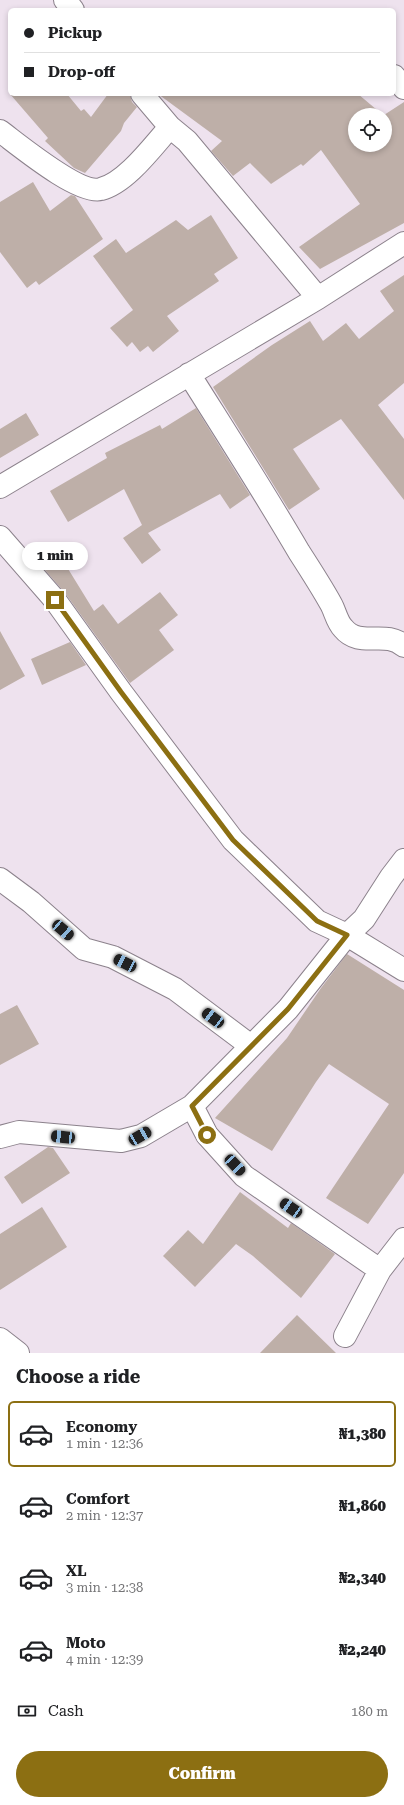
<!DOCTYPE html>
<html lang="en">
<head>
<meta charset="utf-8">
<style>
  body { margin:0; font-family:"Roboto Serif",serif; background:#f2f2f2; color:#202124; height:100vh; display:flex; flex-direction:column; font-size:15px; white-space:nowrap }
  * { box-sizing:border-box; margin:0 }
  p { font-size:13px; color:#757577 }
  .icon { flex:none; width:22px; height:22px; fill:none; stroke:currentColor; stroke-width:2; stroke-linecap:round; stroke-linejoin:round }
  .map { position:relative; height:1353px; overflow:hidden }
  .side { display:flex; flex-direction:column; background:#fff; flex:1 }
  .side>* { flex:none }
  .hud { position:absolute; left:8px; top:8px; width:388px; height:88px; border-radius:6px; box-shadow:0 2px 6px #0003; display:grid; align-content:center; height:88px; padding:0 16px; background:#fff }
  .controls { position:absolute; left:348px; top:108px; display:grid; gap:8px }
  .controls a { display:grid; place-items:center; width:44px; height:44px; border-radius:50%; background:#fff; box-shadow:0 2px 6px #0003; font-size:20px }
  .end { position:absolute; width:18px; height:18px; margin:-9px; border:5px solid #8c6f12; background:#fff; box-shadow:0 0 0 2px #fff }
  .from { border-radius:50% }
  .bubble { position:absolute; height:28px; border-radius:14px; background:#fff; box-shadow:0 2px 6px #0003; font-size:13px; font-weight:800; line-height:28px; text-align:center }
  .car { position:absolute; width:12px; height:24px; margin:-12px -6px; border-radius:5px; box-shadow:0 0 3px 1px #0007; background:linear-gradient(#222 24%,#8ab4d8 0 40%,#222 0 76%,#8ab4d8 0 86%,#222 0) }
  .hud b { display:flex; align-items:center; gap:14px; height:38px; font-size:15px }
  .hud b+b { border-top:1px solid #e0e0e0 }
  .hud i { width:10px; height:10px; background:#202124 }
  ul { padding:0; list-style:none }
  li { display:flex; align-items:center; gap:12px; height:66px; margin:0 8px 6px; padding:0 8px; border:2px solid transparent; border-radius:6px }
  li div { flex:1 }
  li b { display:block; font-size:15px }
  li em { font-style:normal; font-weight:800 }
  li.active { border-color:#8c6f12 }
  li>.icon { width:36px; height:36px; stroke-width:1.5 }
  h2 { padding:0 16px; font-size:18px; line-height:48px }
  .pay { display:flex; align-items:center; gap:10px; height:44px; padding:0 16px; font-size:15px }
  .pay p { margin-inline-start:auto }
  .primary-button { display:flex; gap:8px; margin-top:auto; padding:8px 16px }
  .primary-button a { flex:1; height:46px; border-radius:24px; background:#8c6f12; color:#fff; font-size:16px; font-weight:800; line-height:46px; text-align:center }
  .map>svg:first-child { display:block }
  .building { fill:#beafa8 }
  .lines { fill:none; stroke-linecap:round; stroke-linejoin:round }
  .minor-casing { stroke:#8c828c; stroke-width:24 }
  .minor { stroke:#fff; stroke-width:22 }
  .route { stroke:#8c6f12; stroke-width:5 }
</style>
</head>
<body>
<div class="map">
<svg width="404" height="1353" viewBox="0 0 404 1353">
  <rect width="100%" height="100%" fill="#eee2ee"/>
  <path class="building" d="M10,94H67L81,111L84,109L91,117L108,94H130L132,102L137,107L124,123L121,131L85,173L74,168L45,141L48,138Z
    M158,94H358L383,115H355V145H385L384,115L404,102V223L320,269L299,247L360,204L321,150L303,166L301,164L271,184L250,163L233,176L211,151L222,141Z
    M33,182L50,211L71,195L75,196L103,239L39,285L36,281L27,288L0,252V202Z
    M211,215L238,258L214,274L219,281L167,316L179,331L153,352L148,346L140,352L132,342L127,347L110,328L133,310L93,256L116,239L126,253L176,220L188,230Z
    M404,275V383L378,405L404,439V500L341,419L293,449L320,489L289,510L213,387L272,345L310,321L323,341L346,323L359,339L394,311L380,291Z
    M196,408L250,495L230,509L220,494L148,533L161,550L142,564L123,538L142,525L124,489L68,522L50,491L107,458L105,453L160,425L162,429Z
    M26,413L39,435L0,458V429Z
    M62,559L94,611L103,604L118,624L160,592L178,615L159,630L174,650L130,683L65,593L45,570Z
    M0,631L25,676L0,690Z
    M70,642L86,665L42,685L31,659Z
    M347,954L404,990V1173L368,1224L326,1198L389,1104L329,1064L316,1082L272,1151L215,1118L287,1038L321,988Z
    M17,1005L39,1044L0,1065V1014Z
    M48,1147L53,1148L70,1173L22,1204L4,1177Z
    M240,1192L288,1228L291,1223L335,1254L301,1298L253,1256L236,1244L195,1287L163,1256L188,1230L203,1244Z
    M42,1207L67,1247L0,1290V1234Z
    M297,1315L336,1353H260Z"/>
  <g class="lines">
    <g class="minor-casing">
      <path id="minor" d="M65,0L73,10
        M394,76L404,88
        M142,94L170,127L187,141L318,298
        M0,131C19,145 79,195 101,189C126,183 153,146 170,127
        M189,374C226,433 264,492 299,552C310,569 321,586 331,604C335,611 337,622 343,628C360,649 385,629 404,646
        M0,487L318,298L404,243
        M0,537L55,600L121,692L233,840L317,921L347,935L404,970
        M0,879L31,902L84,949L113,957L175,989L251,1046
        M192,1106L207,1135L244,1176L380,1270
        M0,1137L19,1132L121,1141L141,1136L192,1106L288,1009L347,935L364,919L391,877L404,860
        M345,1336L380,1270L404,1239
        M0,1339L18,1353"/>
    </g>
    <use href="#minor" class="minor"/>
  </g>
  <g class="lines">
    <path class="route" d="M55,600L121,692L233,840L317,921L347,935L288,1009L192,1106L207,1135"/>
  </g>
</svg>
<div class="controls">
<a><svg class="icon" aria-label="locate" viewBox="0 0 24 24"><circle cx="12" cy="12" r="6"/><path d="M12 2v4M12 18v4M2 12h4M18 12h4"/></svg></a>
</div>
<i class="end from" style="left:207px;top:1135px"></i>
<i class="end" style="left:55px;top:600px"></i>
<div class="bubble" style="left:22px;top:542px;width:66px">1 min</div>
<i class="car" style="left:63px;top:930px;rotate:131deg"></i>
<i class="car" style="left:125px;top:963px;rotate:297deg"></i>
<i class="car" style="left:213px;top:1018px;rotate:307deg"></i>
<i class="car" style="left:140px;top:1136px;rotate:60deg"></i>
<i class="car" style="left:63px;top:1137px;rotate:276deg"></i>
<i class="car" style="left:235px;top:1165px;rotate:137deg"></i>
<i class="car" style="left:291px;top:1208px;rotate:304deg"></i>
<div class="hud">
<b><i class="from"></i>Pickup</b>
<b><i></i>Drop-off</b>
</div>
</div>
<section class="side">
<h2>Choose a ride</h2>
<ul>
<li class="active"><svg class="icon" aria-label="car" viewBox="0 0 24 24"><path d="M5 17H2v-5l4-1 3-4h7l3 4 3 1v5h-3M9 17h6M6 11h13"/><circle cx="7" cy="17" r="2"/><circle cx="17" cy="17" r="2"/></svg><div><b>Economy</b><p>1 min · 12:36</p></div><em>₦1,380</em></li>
<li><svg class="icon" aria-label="car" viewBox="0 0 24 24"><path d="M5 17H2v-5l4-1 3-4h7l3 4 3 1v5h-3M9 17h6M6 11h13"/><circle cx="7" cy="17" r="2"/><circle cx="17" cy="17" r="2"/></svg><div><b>Comfort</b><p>2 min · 12:37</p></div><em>₦1,860</em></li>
<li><svg class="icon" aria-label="car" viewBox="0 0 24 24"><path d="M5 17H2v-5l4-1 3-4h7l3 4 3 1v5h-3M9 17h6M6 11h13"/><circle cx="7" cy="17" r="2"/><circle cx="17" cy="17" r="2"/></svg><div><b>XL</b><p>3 min · 12:38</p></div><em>₦2,340</em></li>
<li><svg class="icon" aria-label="car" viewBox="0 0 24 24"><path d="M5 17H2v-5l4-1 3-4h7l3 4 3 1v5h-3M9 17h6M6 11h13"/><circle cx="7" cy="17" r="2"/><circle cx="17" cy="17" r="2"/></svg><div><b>Moto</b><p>4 min · 12:39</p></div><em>₦2,240</em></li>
</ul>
<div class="pay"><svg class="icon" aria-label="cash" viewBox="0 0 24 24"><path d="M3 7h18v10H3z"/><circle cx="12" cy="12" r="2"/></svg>Cash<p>180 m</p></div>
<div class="primary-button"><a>Confirm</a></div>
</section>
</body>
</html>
